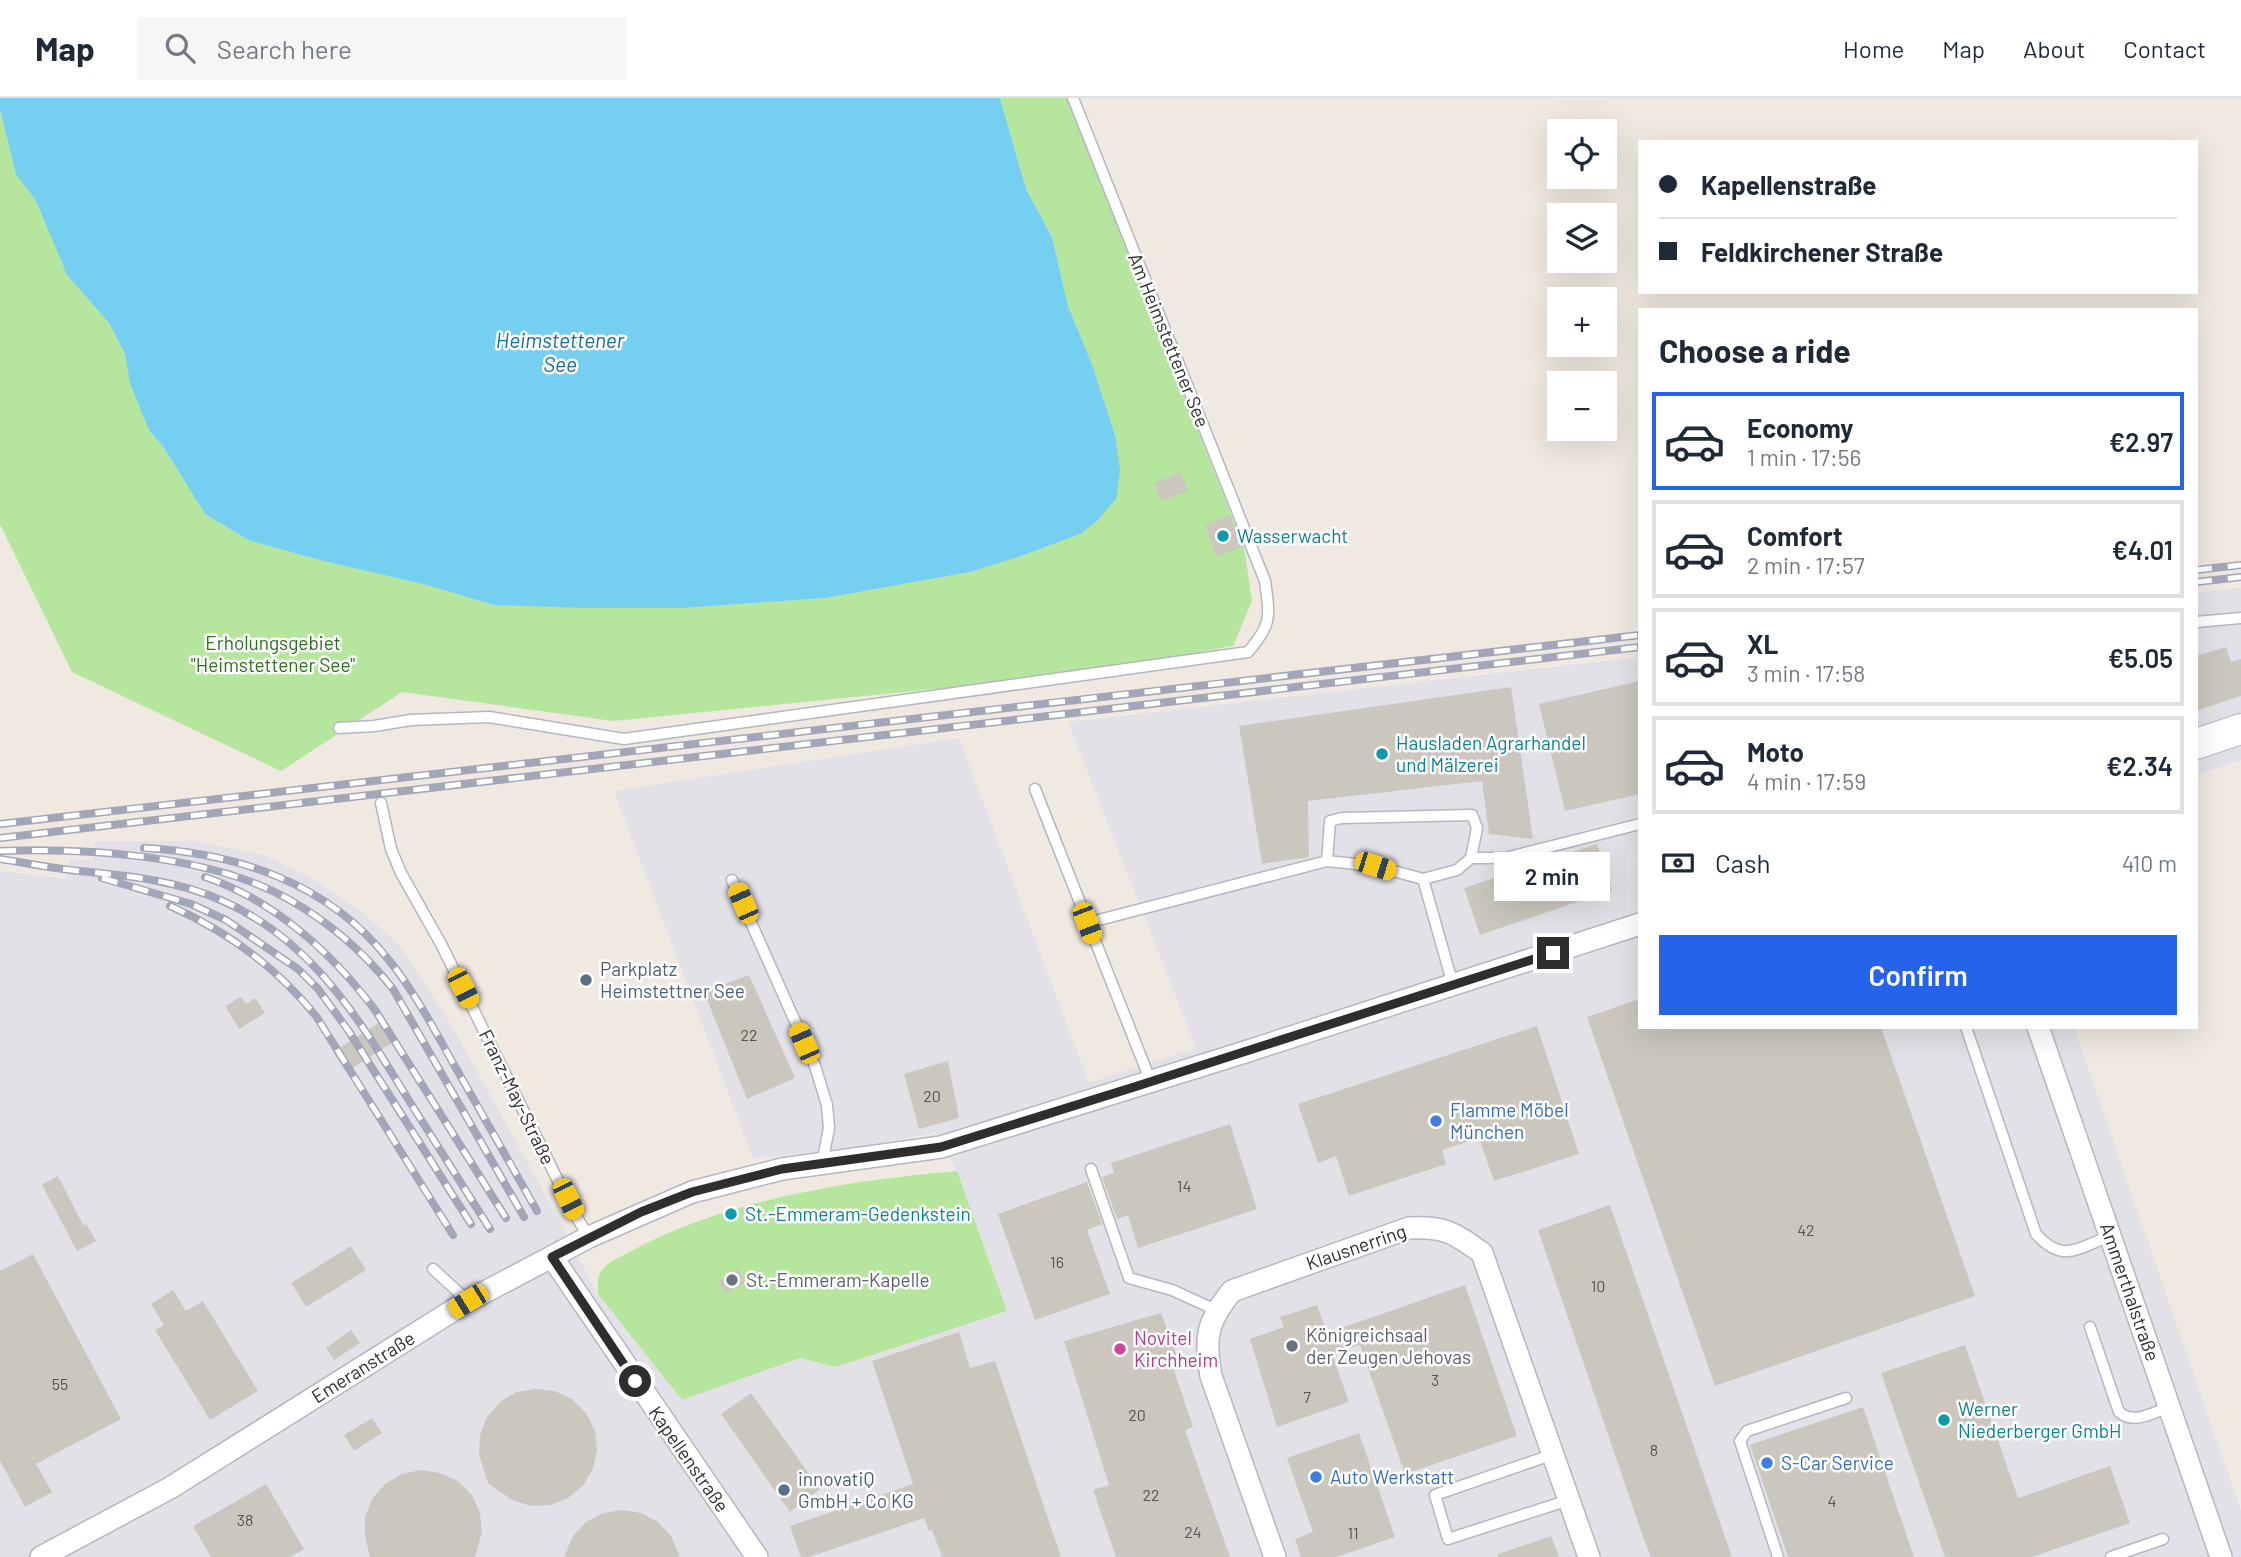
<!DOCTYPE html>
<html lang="en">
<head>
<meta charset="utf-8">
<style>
  body { margin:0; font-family:Barlow,sans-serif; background:#f6f6f7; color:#1f2937; height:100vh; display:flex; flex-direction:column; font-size:26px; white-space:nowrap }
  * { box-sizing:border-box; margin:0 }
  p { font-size:23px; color:#747a83 }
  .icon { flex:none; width:38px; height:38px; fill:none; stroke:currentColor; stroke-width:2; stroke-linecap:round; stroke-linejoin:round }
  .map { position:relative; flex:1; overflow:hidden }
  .details { position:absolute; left:1638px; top:210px; width:560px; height:721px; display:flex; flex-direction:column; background:#fff; border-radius:0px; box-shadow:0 7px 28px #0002 }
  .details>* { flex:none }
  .guide { position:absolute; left:1638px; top:42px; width:560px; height:154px; border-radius:0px; box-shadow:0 7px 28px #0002; display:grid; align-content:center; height:154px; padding:0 21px; background:#fff }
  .tools { position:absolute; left:1547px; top:21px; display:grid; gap:14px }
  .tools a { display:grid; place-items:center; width:70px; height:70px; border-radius:0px; background:#fff; box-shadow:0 7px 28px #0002; font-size:35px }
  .end { position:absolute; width:32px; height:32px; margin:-16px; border:9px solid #2e2e2e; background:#fff; box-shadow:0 0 0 4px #fff }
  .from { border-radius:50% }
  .bubble { position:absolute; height:49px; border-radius:0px; background:#fff; box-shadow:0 7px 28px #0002; font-size:23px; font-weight:600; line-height:49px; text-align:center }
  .car { position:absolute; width:21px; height:42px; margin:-21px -10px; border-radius:9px; box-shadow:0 0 5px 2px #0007; background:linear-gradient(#f5c518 24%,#345 0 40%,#f5c518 0 76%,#345 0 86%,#f5c518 0) }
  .guide b { display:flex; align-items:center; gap:24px; height:66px; font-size:26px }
  .guide b+b { border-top:2px solid #e0e1e3 }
  .guide i { width:18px; height:18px; background:#1f2937 }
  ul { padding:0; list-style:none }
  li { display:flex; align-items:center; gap:21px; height:98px; margin:0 14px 10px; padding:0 7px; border:4px solid #e0e1e3; border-radius:0px }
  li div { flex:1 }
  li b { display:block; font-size:26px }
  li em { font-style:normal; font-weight:600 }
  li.selected { border-color:#2563eb }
  li>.icon { width:63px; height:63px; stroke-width:1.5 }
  h2 { padding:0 21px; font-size:32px; line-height:84px }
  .pay { display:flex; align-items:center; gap:18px; height:77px; padding:0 21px; font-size:26px }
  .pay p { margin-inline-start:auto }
  .action { display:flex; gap:14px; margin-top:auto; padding:14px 21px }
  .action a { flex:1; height:80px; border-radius:0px; background:#2563eb; color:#fff; font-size:28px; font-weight:600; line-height:80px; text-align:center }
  header { display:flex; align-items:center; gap:42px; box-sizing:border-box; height:98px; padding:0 35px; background:#fff; border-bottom:2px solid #e0e1e3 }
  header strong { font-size:33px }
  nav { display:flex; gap:38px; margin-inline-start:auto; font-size:24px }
  .search { width:490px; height:63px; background:#f6f6f7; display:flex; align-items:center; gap:18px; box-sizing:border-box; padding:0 24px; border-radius:0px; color:#747a83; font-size:26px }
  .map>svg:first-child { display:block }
  .industrial { fill:#e3e1e8 }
  .green { fill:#b6e59e }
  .water { fill:#75cff0 }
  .building { fill:#cbc7bf }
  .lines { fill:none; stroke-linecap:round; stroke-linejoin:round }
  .lane-casing { stroke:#b4b7c1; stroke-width:13 }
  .street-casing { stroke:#b4b7c1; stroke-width:24 }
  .secondary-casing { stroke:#b4b7c1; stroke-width:32 }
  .lane { stroke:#fff; stroke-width:10 }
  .street { stroke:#fff; stroke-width:21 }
  .secondary { stroke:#fff; stroke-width:30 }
  .rail-casing { stroke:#a3a6b8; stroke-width:8 }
  .rail { stroke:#fff; stroke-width:5; stroke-dasharray:16; stroke-linecap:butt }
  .route { stroke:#2e2e2e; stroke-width:9 }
  .culture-dot { fill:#0f9aa8; stroke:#fff; stroke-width:2.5 }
  .service-dot { fill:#5c6f8a; stroke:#fff; stroke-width:2.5 }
  .shop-dot { fill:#3f7fe0; stroke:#fff; stroke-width:2.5 }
  .worship-dot { fill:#6b7280; stroke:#fff; stroke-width:2.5 }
  .hotel-dot { fill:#d1479c; stroke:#fff; stroke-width:2.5 }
  .labels { text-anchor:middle; stroke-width:5; stroke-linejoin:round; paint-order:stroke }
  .number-label { font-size:16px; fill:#555452 }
  .street-label { font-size:19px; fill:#2e2e2e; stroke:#fff }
  .culture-label { font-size:19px; fill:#0d838f; stroke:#fff; text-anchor:start }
  .park-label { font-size:19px; fill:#2c6e1b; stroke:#fff }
  .service-label { font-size:19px; fill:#4e5e75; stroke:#fff; text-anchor:start }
  .shop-label { font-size:19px; fill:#366cbe; stroke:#fff; text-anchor:start }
  .worship-label { font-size:19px; fill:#5b616d; stroke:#fff; text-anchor:start }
  .hotel-label { font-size:19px; fill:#b23c85; stroke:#fff; text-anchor:start }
  .water-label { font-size:21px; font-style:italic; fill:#0d6fa3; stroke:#fff }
</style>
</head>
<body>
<header>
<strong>Map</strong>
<div class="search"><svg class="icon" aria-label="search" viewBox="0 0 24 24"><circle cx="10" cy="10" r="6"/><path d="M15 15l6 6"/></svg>Search here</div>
<nav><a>Home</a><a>Map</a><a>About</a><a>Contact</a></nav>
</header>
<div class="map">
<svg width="2241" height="1459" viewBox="0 0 2241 1459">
  <rect width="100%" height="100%" fill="#efe9e1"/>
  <path class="industrial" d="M2241,490V662L2196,677V495Z
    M1640,559V929H2074L2241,1413V1459H0V773L66,781L70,761L93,762L95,743H194L263,757L317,783L358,811L400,847L453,930L556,1116L598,1196L682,1302L800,1260L836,1269L1007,1213L957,1073L936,1034L857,1050L753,1060L614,693L959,640L1089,985L1196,950L1068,624Z"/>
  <path class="green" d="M1000,0H1067L1244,449L1252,503L1233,548L1066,578L613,623L402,594L281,673L72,574L0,426V12L16,75L36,103L67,177L109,225L125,256L130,286L149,332L164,350L205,416L248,442L323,463L423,486L494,507L683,510L826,500L970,474L1019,459L1080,436L1115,337L1093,269L1068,208L1052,139L1026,91Z
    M957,1073L1007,1213L836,1269L800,1260L682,1302L598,1196C598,1190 597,1181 600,1175C608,1163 623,1158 635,1151C729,1101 852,1082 957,1073Z"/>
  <path class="water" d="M0,0H1000L1026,91L1052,139L1068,208L1093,269L1115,337L1120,373L1116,401L1097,423L1080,436L1019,459L970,474L826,500L683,510H584L494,507L423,486L323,463L248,442L205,416L164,350L149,332L130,286L125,256L109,225L67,177L36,103L16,76L0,12Z"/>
  <path class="building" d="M1181,374L1188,393L1161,403L1154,385Z
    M1230,417L1242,449L1216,458L1205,427Z
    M2226,549L2231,564L2241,561V598L2196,613V558Z
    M1640,583V696L1565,713L1539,606Z
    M1511,589L1533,741L1489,736L1482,683L1308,703L1309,759L1262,766L1239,628Z
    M1597,746L1612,792L1480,837L1464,790Z
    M749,877L795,980L747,1001L704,894Z
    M241,899L246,906L255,900L265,915L239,931L225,908Z
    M1640,901V929H1881L1975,1198L1715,1288L1587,919Z
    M385,921L398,941L346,974L333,954Z
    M1537,928L1579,1056L1494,1083L1479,1040L1442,1052L1446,1066L1349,1098L1336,1058L1318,1065L1298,1006Z
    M948,963L959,1020L919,1031L904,976Z
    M1230,1026L1257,1111L1138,1150L1128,1117L1117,1121L1102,1079L1114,1075L1111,1065Z
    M58,1078L83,1127L86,1126L96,1143L77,1153L42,1087Z
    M1087,1084L1102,1126L1087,1132L1110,1196L1035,1222L998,1116Z
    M1610,1107L1658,1245L1732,1459H1651L1641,1433L1538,1132Z
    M351,1148L366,1172L306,1209L291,1185Z
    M33,1156L121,1321L36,1366L52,1394L25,1409L0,1363V1173Z
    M738,1171L745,1185L725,1195L718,1184Z
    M1465,1187L1517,1338L1405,1376L1360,1247L1332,1256L1349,1304L1277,1329L1250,1241L1284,1229L1280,1219L1317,1207L1327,1235Z
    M173,1192L186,1213L203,1203L258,1293L210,1322L155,1232L164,1227L151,1206Z
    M1161,1215L1177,1258L1170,1260L1193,1329L1185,1332L1230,1459H1116L1093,1392L1109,1387L1064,1243Z
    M351,1232L360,1245L334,1262L326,1250Z
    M959,1234L970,1270L995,1263L1061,1459H942L932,1432L929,1433L924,1420L809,1459H801L790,1428L913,1386L872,1263Z
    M1965,1247L2018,1400L2110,1368L2130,1425L2032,1459H1945L1881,1275Z
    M536,1291L555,1293L572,1301L586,1315L595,1333L597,1352L593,1371L583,1388L568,1400L550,1407L531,1408L512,1402L488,1385L479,1357L480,1337L487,1319L500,1304L516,1294Z
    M751,1295L820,1391L790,1414L721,1316Z
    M1863,1309L1914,1459H1788L1750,1347Z
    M372,1320L382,1335L354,1353L344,1337Z
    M1359,1335L1395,1439L1336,1459H1301L1295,1441L1313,1434L1287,1360Z
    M421,1372L440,1375L458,1383L472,1397L480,1415L482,1434L475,1459H370L365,1438V1419L372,1401L385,1386L402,1376Z
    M266,1386L304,1451L290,1459H211L193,1428Z
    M622,1412L641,1415L658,1424L671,1438L680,1459H564L573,1438L586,1424L603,1415Z
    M1551,1438L1559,1459H1498V1456Z"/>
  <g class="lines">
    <g class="lane-casing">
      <path id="lane" d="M2196,524L2241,520
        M339,630L374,628L411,622L489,619L624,641L1248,554C1272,526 1270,519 1265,483L1073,0
        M1035,691L1151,984
        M381,705L391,751L401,775L441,846L574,1115L589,1139
        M1471,760H1505L1640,726
        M1423,781L1457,772L1471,760L1477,730L1472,717L1342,720L1330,723L1327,763L1375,768L1423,781L1453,887
        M732,782L815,968L827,1007L829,1030L822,1066
        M1087,825L1327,763
        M1966,929L2036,1136C2063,1166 2078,1150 2110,1138
        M1091,1071L1129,1180L1172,1192L1216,1212
        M433,1171L468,1203
        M2090,1229L2119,1314C2134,1327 2152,1315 2169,1309
        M1554,1356L1435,1397L1448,1441L1569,1402
        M1778,1459L1740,1343L1747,1333L1846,1300
        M2111,1459L2163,1441"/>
    </g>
    <g class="street-casing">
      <path id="street" d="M2038,929L2221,1459
        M552,1159L757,1459
        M41,1459L170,1390L468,1203L589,1139L692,1094L782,1071L941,1049L1245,954L1640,826
        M1275,1459L1211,1278C1204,1240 1207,1223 1232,1193L1409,1130C1445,1128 1454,1135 1482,1155L1589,1459"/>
    </g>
    <g class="secondary-casing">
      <path id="secondary" d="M2196,646L2241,631"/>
    </g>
    <use href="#lane" class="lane"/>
    <use href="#street" class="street"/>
    <use href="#secondary" class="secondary"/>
    <g class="rail-casing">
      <path id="rail" d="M2196,472L2241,467
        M2196,484L2241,479
        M0,726L1640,537
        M0,740L1640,549
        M144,750C237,755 328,785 388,861C414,893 433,929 453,965C481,1014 509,1063 537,1113
        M0,753C87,750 211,757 288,801C329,824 364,854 393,891L524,1119
        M0,761C26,765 52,770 79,773C129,778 176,782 223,803C313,843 359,921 408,1001C435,1044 463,1088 490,1131
        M205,779C274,802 332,855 375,912L506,1120
        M102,780L191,806L226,822L298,871L318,891L348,932L471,1126
        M170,808C227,833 277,870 316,918L453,1137"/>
    </g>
    <use href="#rail" class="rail"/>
  </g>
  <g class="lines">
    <path class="route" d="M635,1283L552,1159L641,1114L692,1094L782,1071L941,1049L1131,990L1553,855"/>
  </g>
  <g class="culture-dot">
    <circle cx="1223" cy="438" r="7"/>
    <circle cx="1382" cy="656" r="7"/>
    <circle cx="731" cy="1116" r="7"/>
    <circle cx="1944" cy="1322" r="7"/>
  </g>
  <g class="service-dot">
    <circle cx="586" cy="882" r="7"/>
    <circle cx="784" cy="1392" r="7"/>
  </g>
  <g class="shop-dot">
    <circle cx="1436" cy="1023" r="7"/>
    <circle cx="1767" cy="1365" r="7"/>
    <circle cx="1316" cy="1379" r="7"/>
  </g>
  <g class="worship-dot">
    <circle cx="732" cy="1182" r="7"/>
    <circle cx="1292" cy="1248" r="7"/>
  </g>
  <circle class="hotel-dot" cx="1120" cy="1251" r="7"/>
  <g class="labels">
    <g class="number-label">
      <text x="749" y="943">22</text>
      <text x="932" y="1004">20</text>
      <text x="1184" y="1094">14</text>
      <text x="1806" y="1138">42</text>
      <text x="1057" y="1170">16</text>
      <text x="1598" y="1194">10</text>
      <text x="1435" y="1288">3</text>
      <text x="60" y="1292">55</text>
      <text x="1307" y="1305">7</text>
      <text x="1137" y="1323">20</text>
      <text x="1654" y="1358">8</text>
      <text x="1151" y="1403">22</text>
      <text x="1832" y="1409">4</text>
      <text x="245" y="1428">38</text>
      <text x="1193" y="1440">24</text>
      <text x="1353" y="1441">11</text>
    </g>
    <g class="street-label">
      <text transform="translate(1169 242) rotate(68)" y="7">Am Heimstettener See</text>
      <text transform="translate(517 999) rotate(64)" y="7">Franz-May-Straße</text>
      <text transform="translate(1356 1149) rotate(-19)" y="7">Klausnerring</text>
      <text transform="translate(2130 1194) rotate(71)" y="7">Ammerthalstraße</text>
      <text transform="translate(363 1269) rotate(-32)" y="7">Emeranstraße</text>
      <text transform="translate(689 1361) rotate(55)" y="7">Kapellenstraße</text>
    </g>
    <g class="culture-label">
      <text x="1237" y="445">Wasserwacht</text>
      <text x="1396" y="652">Hausladen Agrarhandel<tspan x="1396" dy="22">und Mälzerei</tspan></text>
      <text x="745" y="1123">St.-Emmeram-Gedenkstein</text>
      <text x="1958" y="1318">Werner<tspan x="1958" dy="22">Niederberger GmbH</tspan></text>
    </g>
    <g class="park-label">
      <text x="273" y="552">Erholungsgebiet<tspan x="273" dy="22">"Heimstettener See"</tspan></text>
    </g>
    <g class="service-label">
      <text x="600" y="878">Parkplatz<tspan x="600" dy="22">Heimstettner See</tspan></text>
      <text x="798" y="1388">innovatiQ<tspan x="798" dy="22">GmbH + Co KG</tspan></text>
    </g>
    <g class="shop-label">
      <text x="1450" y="1019">Flamme Möbel<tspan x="1450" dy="22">München</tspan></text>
      <text x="1781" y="1372">S-Car Service</text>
      <text x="1330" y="1386">Auto Werkstatt</text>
    </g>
    <g class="worship-label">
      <text x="746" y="1189">St.-Emmeram-Kapelle</text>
      <text x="1306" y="1244">Königreichsaal<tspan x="1306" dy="22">der Zeugen Jehovas</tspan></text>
    </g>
    <g class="hotel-label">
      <text x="1134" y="1247">Novitel<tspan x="1134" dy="22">Kirchheim</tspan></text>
    </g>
    <g class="water-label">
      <text x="560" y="250">Heimstettener<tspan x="560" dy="24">See</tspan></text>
    </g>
  </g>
</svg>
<div class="tools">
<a><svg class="icon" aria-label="locate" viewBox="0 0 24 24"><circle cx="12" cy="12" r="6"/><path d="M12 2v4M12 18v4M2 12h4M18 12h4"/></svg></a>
<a><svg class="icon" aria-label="layers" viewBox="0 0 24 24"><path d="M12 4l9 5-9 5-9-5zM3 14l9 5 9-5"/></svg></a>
<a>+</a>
<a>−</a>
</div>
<i class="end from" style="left:635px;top:1283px"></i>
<i class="end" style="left:1553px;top:855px"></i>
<div class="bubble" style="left:1494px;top:754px;width:116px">2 min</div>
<i class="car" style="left:1375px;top:768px;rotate:108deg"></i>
<i class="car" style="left:743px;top:805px;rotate:336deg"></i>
<i class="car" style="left:1087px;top:825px;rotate:159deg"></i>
<i class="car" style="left:463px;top:890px;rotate:153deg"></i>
<i class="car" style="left:804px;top:945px;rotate:336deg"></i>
<i class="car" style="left:568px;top:1101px;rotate:154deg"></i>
<i class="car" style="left:468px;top:1203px;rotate:238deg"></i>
<div class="guide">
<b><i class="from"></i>Kapellenstraße</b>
<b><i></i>Feldkirchener Straße</b>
</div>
<section class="details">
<h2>Choose a ride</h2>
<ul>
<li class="selected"><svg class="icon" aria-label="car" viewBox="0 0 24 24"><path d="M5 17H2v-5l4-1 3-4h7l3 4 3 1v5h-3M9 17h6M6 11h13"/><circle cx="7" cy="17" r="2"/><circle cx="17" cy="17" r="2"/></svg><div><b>Economy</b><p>1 min · 17:56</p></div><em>€2.97</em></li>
<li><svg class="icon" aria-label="car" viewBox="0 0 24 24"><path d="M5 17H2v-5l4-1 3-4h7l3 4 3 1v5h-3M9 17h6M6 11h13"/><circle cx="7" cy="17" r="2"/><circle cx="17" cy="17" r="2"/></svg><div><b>Comfort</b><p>2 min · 17:57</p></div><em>€4.01</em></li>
<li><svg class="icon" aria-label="car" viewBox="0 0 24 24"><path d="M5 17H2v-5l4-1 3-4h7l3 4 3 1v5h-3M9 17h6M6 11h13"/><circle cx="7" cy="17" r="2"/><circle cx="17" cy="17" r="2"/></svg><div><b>XL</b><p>3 min · 17:58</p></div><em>€5.05</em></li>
<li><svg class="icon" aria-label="car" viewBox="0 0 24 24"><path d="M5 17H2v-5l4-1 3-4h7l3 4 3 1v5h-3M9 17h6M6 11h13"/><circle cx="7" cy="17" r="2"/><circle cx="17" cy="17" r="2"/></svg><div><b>Moto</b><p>4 min · 17:59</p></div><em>€2.34</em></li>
</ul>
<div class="pay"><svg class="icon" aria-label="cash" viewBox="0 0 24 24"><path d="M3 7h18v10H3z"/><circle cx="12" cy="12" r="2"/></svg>Cash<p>410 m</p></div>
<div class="action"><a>Confirm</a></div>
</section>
</div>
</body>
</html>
